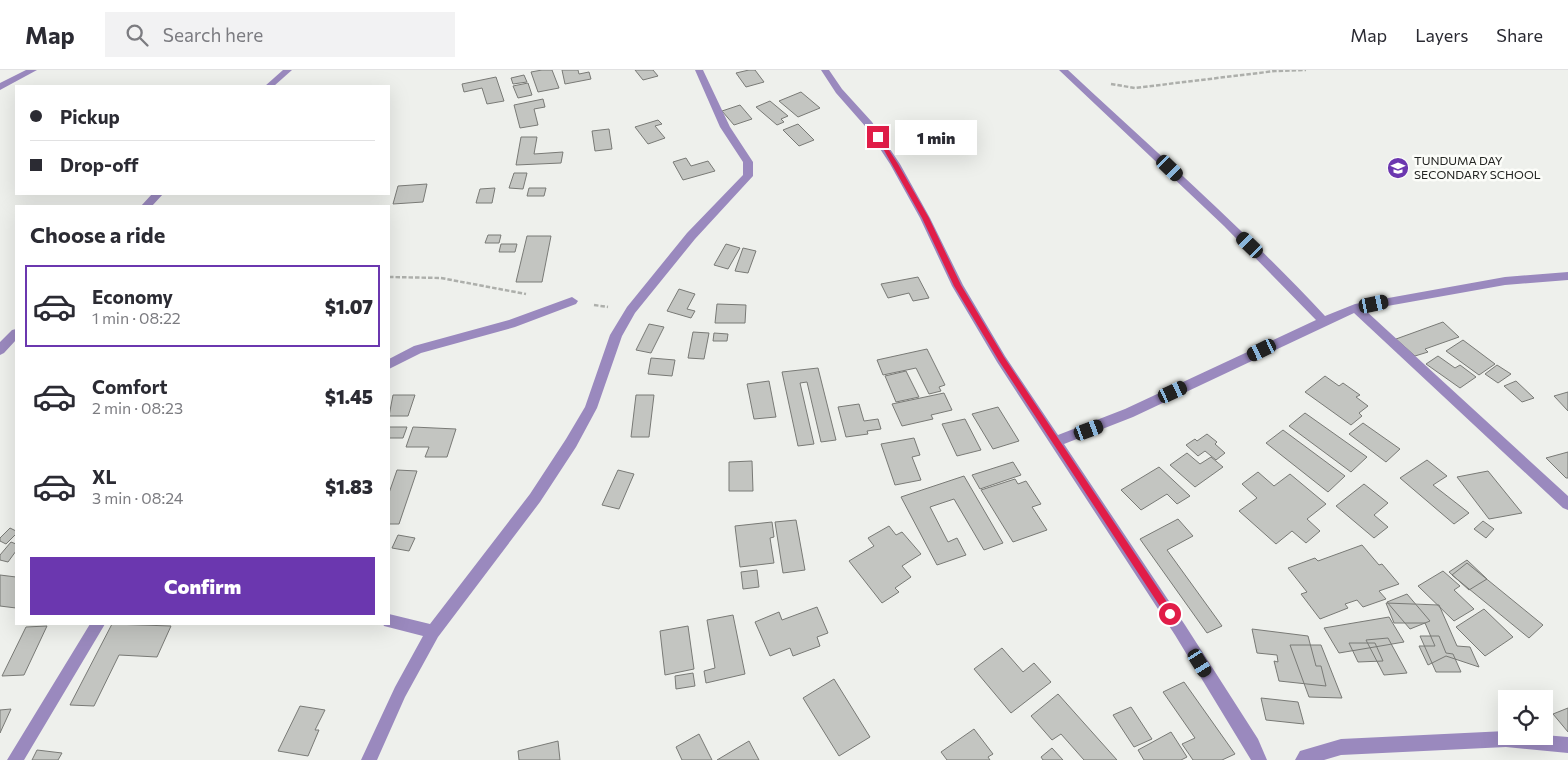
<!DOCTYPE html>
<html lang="en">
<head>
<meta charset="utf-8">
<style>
  body { margin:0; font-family:Commissioner,sans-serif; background:#f2f2f3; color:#2b2b33; height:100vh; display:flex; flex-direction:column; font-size:19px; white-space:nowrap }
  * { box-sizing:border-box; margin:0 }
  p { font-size:16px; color:#7c7c81 }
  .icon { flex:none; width:28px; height:28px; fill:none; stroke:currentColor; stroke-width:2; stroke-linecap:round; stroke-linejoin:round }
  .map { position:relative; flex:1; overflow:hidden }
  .sheet { position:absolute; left:15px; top:135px; width:375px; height:420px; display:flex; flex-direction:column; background:#fff; border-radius:0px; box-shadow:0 5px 20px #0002 }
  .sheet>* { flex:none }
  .top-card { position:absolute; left:15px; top:15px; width:375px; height:110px; border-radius:0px; box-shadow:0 5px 20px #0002; display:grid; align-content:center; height:110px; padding:0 15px; background:#fff }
  .controls { position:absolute; left:1498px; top:620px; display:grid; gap:10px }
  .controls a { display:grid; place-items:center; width:55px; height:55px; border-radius:0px; background:#fff; box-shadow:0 5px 20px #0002; font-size:25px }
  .end { position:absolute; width:22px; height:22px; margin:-11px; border:6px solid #e11d48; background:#fff; box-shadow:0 0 0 2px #fff }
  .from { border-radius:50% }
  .bubble { position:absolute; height:35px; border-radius:0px; background:#fff; box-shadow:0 5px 20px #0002; font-size:16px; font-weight:800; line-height:35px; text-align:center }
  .car { position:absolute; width:15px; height:30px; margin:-15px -8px; border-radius:6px; box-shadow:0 0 4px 1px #0007; background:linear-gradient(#222 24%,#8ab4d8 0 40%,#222 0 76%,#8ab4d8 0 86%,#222 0) }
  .top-card b { display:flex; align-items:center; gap:18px; height:48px; font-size:19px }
  .top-card b+b { border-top:1px solid #e1e1e2 }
  .top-card i { width:12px; height:12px; background:#2b2b33 }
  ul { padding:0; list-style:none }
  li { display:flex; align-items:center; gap:15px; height:82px; margin:0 10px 8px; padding:0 5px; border:2px solid transparent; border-radius:0px }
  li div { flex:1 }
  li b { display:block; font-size:19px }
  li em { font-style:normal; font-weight:800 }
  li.active { border-color:#6b37af }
  li>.icon { width:45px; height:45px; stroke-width:1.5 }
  h2 { padding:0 15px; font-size:22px; line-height:60px }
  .action { display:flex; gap:10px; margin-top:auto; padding:10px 15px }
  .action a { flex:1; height:58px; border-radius:0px; background:#6b37af; color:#fff; font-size:20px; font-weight:800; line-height:58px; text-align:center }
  header { display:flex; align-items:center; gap:30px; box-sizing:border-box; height:70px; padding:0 25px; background:#fff; border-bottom:1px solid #e1e1e2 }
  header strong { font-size:24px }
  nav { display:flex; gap:28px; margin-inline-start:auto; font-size:18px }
  .search { width:350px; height:45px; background:#f2f2f3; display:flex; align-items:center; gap:12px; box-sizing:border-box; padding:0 18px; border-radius:0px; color:#7c7c81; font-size:19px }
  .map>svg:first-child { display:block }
  .building { fill:#c3c5c1; stroke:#797a76 }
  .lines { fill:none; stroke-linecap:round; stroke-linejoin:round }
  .path { stroke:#adafab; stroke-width:2.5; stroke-dasharray:4.5 2; stroke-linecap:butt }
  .street { fill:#9a89be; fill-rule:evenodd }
  .route { fill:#e11d48 }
  .labels { text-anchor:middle; stroke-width:5; stroke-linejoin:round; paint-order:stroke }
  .far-poi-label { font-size:12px; fill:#242523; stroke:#fcfdf9; text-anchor:start }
</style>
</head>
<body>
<header>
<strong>Map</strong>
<div class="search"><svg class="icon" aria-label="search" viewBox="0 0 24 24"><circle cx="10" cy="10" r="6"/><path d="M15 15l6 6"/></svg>Search here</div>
<nav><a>Map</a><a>Layers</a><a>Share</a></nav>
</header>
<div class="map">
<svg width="1568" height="690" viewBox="0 0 1568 690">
  <rect width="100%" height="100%" fill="#eef0ec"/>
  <path class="building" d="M542,0H552L559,18L538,22L531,2Z
    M562,0H578L579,4L589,2L591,9L565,14Z
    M635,0H653L658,6L643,10Z
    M749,0H755L764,12L746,17L736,3Z
    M524,5L527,12L513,14L511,8Z
    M496,7L504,31L487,34L482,18L464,22L462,14Z
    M528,13L532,25L518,28L513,16Z
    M801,22L820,38L798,47L779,31Z
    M543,29L545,37L534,39L538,55L520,58L514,35Z
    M770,31L788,46L781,49L784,52L777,55L756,37Z
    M740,35L752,49L734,55L722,41Z
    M658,50L662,54L655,56L665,68L648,74L635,57Z
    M798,54L814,70L799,76L783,60Z
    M609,59L612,79L595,81L592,61Z
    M521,67H537L534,84L563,82L561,93L516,95Z
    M686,88L691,96L708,91L715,101L683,110L673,92Z
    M514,103H527L523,119L509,118Z
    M427,114L423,132L393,134L398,116Z
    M495,118L492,133H476L480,119Z
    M529,118H546L544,126H527Z
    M488,165H501L499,173H485Z
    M527,166H551L542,212H516Z
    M501,174H517L515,182H499Z
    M726,174L740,178L728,199L714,195Z
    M743,178L756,181L748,203L735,201Z
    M918,207L929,228L913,231L909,223L888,228L881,214Z
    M679,219L695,224L687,239L695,241L691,248L667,241Z
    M717,234L746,235L745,253H715Z
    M1443,252L1459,267L1425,279L1428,282L1415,286L1396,269Z
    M649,254L664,257L651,283L636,280Z
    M693,262L709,263L704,289L688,288Z
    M714,263L728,264L727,271H713Z
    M1463,270L1495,294L1479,305L1446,281Z
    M927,279L945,315L939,317L941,321L929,324L916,298L883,305L877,290Z
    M1438,286L1455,298L1460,295L1476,307L1460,318L1426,294Z
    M651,288L675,290L672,306L648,304Z
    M1497,295L1511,304L1498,313L1485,304Z
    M818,298L836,370L821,372L807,312L800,313L814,374L798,376L782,302Z
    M906,301L919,327L896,332L885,306Z
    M1325,306L1339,316L1343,313L1360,325L1356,327L1368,336L1359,343L1362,346L1351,355L1305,322Z
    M769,311L776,347L754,349L747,314Z
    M1516,311L1534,328L1522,332L1504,316Z
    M1568,322V341L1554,326Z
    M944,323L952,340L931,345L933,349L902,356L892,334Z
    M393,325H415L408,346H389Z
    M636,325H654L649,367H631Z
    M859,334L864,351L878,349L881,359L867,361L868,364L846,367L838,337Z
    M998,337L1019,371L993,379L972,344Z
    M1305,343L1367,387L1351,402L1289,356Z
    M965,349L981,380L957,386L942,354Z
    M1363,353L1400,379L1386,392L1349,364Z
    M389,357H407L403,368H389Z
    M413,357L456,359L447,387H425L429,377H406Z
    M1283,360L1345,406L1328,422L1266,373Z
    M1207,364L1217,372L1215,374L1225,383L1216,390L1205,381L1198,386L1186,375L1195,369L1197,371Z
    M914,368L920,385L912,387L921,410L895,415L881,374Z
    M1568,382V408H1566L1546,388Z
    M1187,383L1200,394L1211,387L1223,397L1195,417L1170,395Z
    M1427,390L1447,406L1433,415L1469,443L1454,454L1400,408Z
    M752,391L753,421H729V392Z
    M1013,392L1021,405L980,419L972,405Z
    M1159,397L1190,426L1177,434L1167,424L1141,440L1121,420Z
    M397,400L417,401L399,454H389V423Z
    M618,400L634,404L619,439L602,435Z
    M1488,401L1522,443L1489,449L1457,407Z
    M1258,402L1274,416L1290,404L1326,434L1307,449L1320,461L1306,473L1292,461L1276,474L1239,441L1257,428L1242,414Z
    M964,406L1003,473L984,480L954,429L930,437L948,472L957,468L966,485L937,495L901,427Z
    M1015,409L1018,414L1026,411L1041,434L1032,437L1047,460L1013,472L981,420Z
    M1364,414L1388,433L1374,445L1388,457L1374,468L1336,436Z
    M1178,449L1193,466L1167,480L1222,556L1207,563L1140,469Z
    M796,450L805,500L783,503L775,452Z
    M1483,451L1494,459L1486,468L1474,459Z
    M772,452L774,467L770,468L774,493L740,497L735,456Z
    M889,456L896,465L902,462L921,484L902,496L911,507L895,518L899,522L882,533L849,491L874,476L868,468Z
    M10,458L16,461V464L6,474L0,471V468Z
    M398,465L415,468L409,481L392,478Z
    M11,472L16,474V481L8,492L0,490V485Z
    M1362,475L1379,495L1382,494L1399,514L1379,521L1386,529L1363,537L1357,530L1345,534L1348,538L1320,549L1301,524L1307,522L1288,498L1315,488L1318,491Z
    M1467,490L1487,509L1469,520L1449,502Z
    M1467,493L1543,555L1529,568L1452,505Z
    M757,500L759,517L743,519L741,502Z
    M1443,501L1460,516L1454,520L1474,539L1454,551L1418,516Z
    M0,505L16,507V538L0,536Z
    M1407,524L1430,551L1410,559L1387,532Z
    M1386,533L1439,535L1457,576L1470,577L1479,597L1446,586L1428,595L1419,576H1435L1425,553H1394Z
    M817,537L828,563L817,567L820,576L793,586L790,578L770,586L755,552L779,542L782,550Z
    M1484,539L1513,567L1485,586L1456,557Z
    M733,545L745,604L706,613L704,601L715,598L707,550Z
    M1389,547L1404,572L1339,583L1324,558Z
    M112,554L171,556L157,587L119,585L94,636L70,635Z
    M47,556L24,605L2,606L26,557Z
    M688,556L694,599L665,605L660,561Z
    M1252,559L1308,566L1316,596H1321L1326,616L1279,611L1274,591L1278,592L1277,585L1257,583Z
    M1420,566H1439L1446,583L1453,584L1461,602H1436Z
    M1388,568L1407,603L1384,605L1366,570Z
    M1349,573H1375L1383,591L1358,592Z
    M1290,575H1321L1342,628L1309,627Z
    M1002,578L1023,602L1034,593L1051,612L1011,643L974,599Z
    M693,603L695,616L676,619L675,606Z
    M834,609L870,667L839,686L803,628Z
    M1184,612L1235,684L1222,690H1193L1182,674L1195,668L1163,622Z
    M1058,624L1117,690H1084L1061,664L1052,670L1031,646Z
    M1261,628L1298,632L1304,654L1266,650Z
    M300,636L325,640L315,660H319L308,686L278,681Z
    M1131,637L1152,669L1134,677L1113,645Z
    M1568,638V662L1553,644Z
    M11,639L0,663V640Z
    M974,659L993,684L988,687L990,690H947L941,682Z
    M1171,662L1187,687L1181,690H1144L1138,680Z
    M699,664L712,690H682L676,677Z
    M558,671L560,690H519L518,681Z
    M749,671L759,690H717Z
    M1052,678L1063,690H1043L1041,687Z
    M37,680L62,683L58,690H32Z"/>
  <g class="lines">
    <path class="path" d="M1111,14L1135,18L1275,1L1306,0
      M389,207L441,208L526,224
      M594,235L608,237"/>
    <path class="street" d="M26,0H37L0,20V13Z
      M283,0H292L274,16H265Z
      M695,0H703L730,57L753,92V106L695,169L635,243L622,266L597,338L576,377L540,432L438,567L405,627L377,690H361L395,617L423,566L384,556L383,554H389V544L430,554L530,424L566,369L585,337L610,265L627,237L687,163L743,105V92L720,57Z
      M821,0H829L842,19L872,52L900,94L930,148L963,215L1005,286L1058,365L1125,339L1316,250L1224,156L1059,0H1068C1155,81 1244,159 1325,246L1355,234L1505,207L1568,202V210L1505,215L1365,240L1568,426V440L1563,438L1354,243L1133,347L1064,374L1185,555L1258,669L1267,690H1251L1175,565L997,292L952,216L920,148L890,94L865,56L836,23Z
      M152,124H163L152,136H141Z
      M572,227L578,231L576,234L515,257L421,283L389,299V289L414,276L509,250Z
      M16,259V270L4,283L0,285V272L12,260Z
      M90,554H105L24,690H7Z
      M1506,661V666H1544V665L1568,667V683L1506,677L1341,685L1324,690H1295L1300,681L1341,669Z"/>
  </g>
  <path class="route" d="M876,66H880L898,94L929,148L961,215L1004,287L1173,541V547H1167L999,291L954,216L922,148Z"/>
  <defs>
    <g id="school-disc" transform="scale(1.125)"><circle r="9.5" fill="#6b37af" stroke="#fcfdf9"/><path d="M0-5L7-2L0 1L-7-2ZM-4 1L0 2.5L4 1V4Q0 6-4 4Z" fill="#fff"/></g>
  </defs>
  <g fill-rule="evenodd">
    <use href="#school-disc" x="1398" y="98"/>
  </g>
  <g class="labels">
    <g class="far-poi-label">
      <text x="1414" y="95">TUNDUMA DAY<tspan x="1414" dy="14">SECONDARY SCHOOL</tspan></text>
    </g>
  </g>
</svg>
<div class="controls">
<a><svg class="icon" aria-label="locate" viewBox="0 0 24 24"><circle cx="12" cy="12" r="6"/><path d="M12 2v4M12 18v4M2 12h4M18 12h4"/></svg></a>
</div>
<i class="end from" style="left:1170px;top:544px"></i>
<i class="end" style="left:878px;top:67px"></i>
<div class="bubble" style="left:895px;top:50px;width:82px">1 min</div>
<i class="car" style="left:1170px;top:98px;rotate:134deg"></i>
<i class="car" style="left:1250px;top:175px;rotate:314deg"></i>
<i class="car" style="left:1374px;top:234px;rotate:78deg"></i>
<i class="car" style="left:1262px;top:280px;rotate:244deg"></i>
<i class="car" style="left:1173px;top:322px;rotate:65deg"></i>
<i class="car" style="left:1089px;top:360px;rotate:70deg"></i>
<i class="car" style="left:1200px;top:593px;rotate:148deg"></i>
<div class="top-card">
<b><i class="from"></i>Pickup</b>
<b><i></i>Drop-off</b>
</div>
<section class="sheet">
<h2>Choose a ride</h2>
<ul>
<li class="active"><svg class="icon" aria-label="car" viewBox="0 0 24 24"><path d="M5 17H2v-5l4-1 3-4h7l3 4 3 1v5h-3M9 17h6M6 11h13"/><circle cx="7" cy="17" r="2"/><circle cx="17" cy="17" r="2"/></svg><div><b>Economy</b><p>1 min · 08:22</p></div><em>$1.07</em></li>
<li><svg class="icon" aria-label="car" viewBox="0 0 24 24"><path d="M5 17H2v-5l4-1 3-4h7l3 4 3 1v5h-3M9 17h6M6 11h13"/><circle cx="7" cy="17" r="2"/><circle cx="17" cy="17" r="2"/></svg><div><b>Comfort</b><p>2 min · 08:23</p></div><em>$1.45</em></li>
<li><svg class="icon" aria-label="car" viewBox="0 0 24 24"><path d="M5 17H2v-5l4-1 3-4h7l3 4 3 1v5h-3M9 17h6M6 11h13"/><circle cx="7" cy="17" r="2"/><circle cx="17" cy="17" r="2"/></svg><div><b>XL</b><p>3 min · 08:24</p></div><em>$1.83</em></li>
</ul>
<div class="action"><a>Confirm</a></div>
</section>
</div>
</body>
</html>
